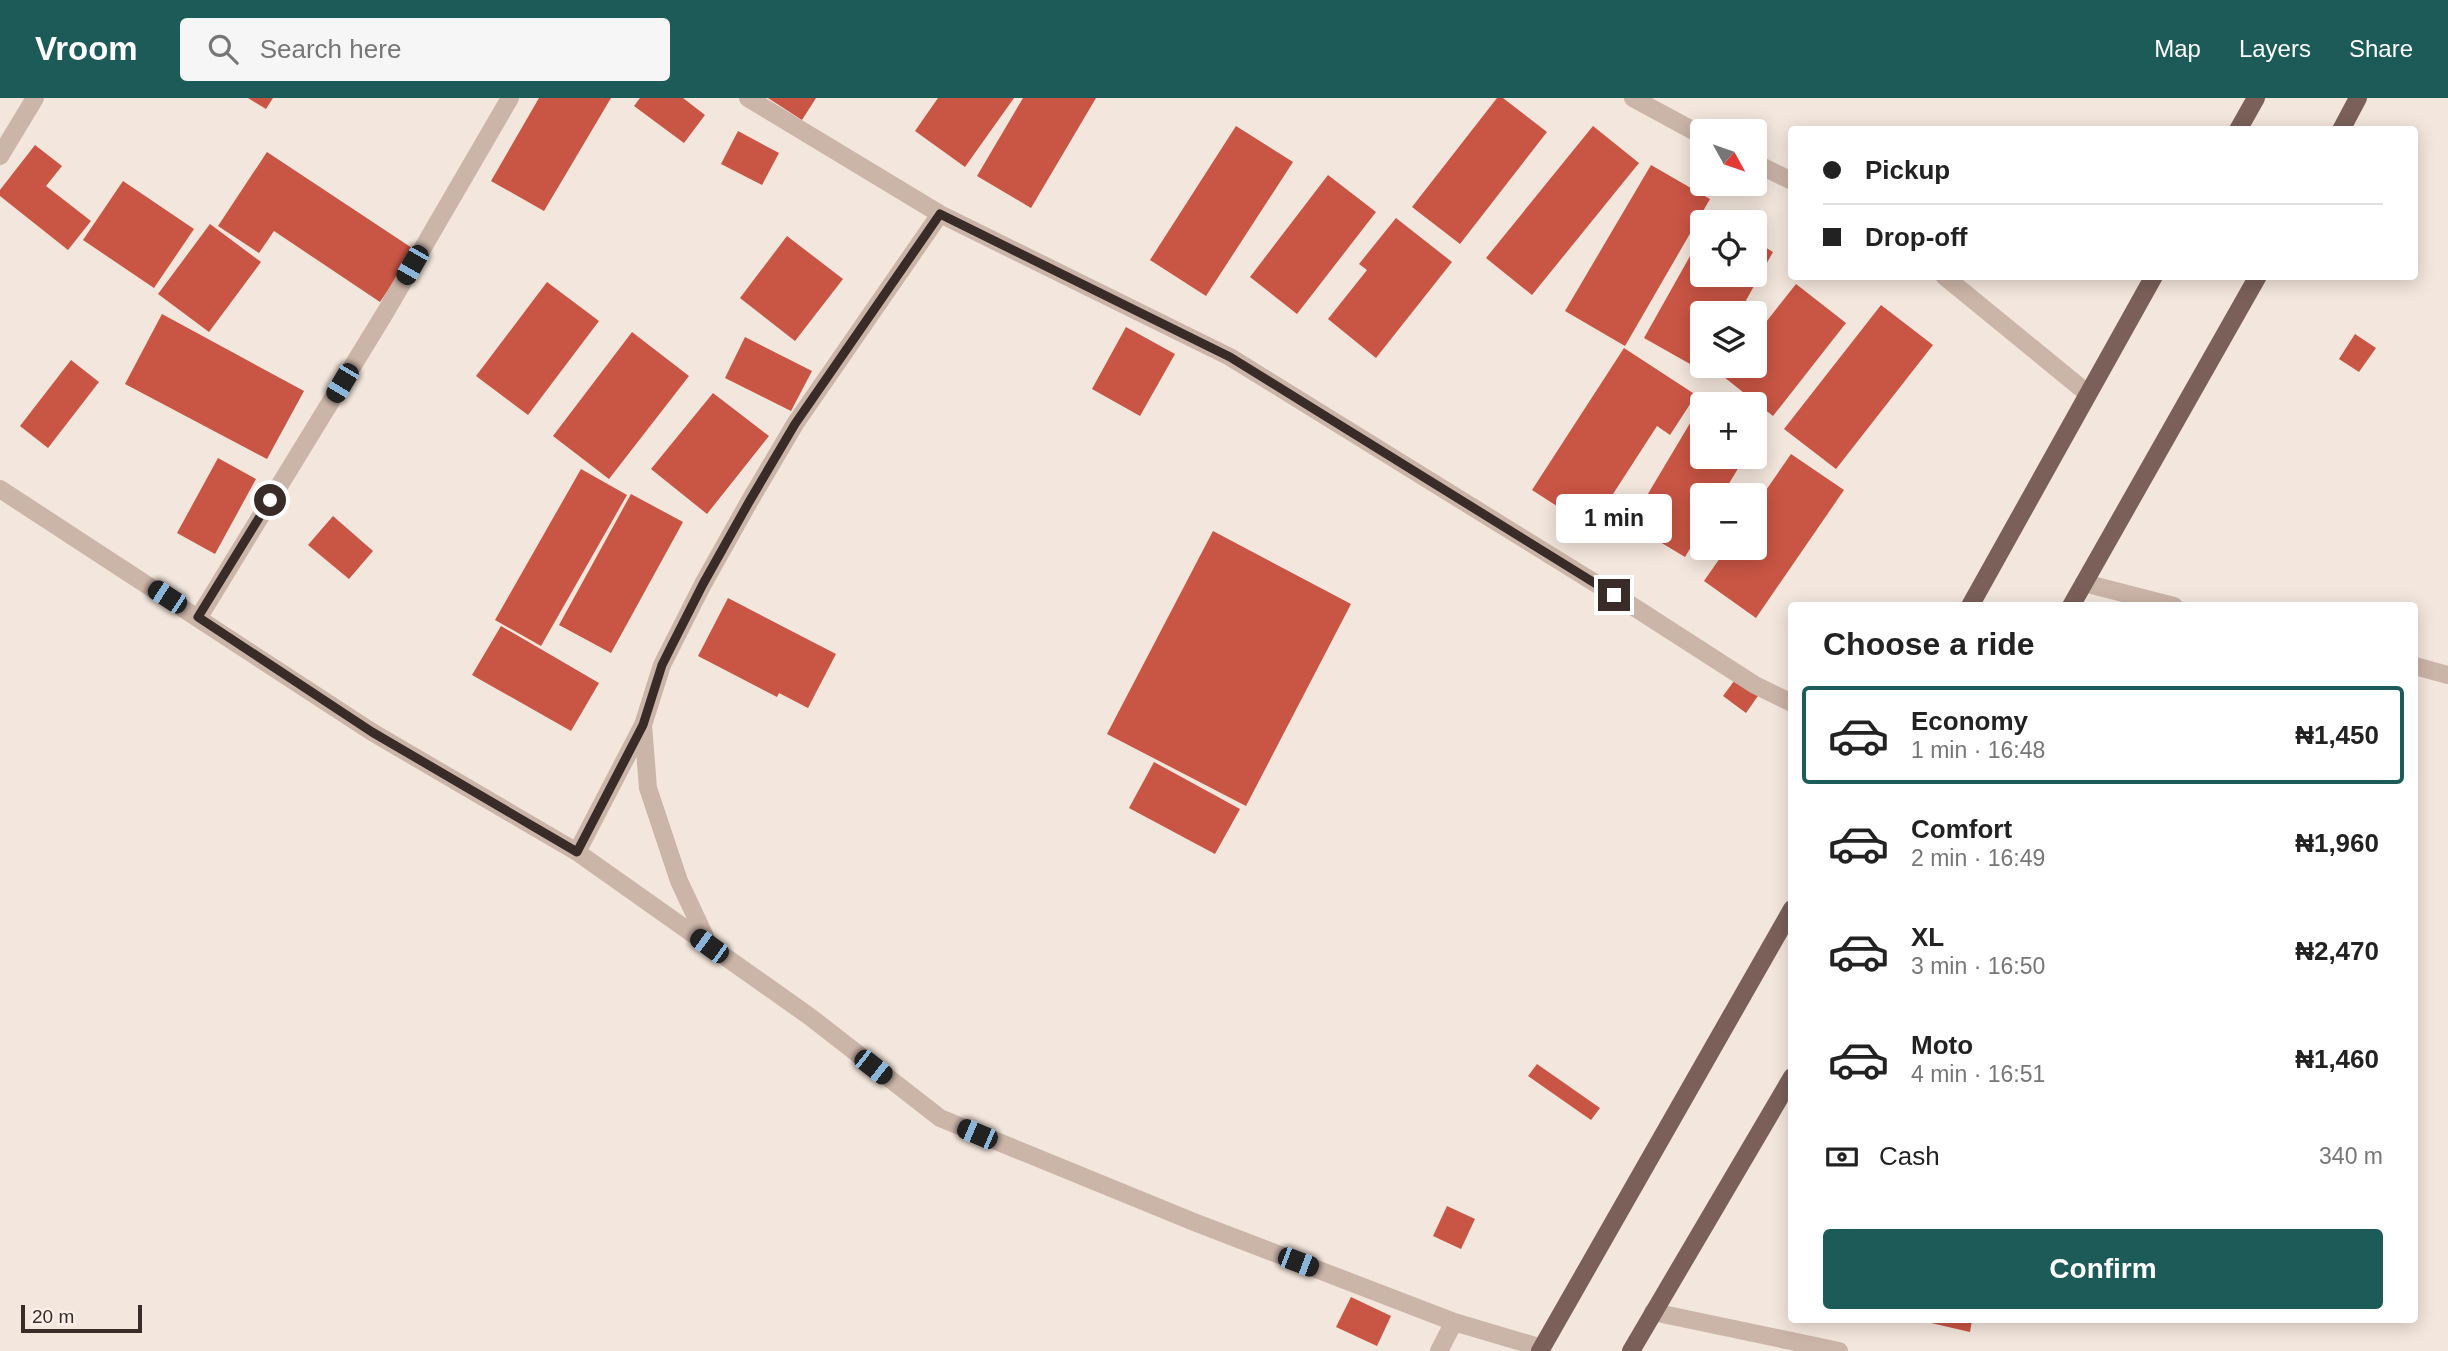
<!DOCTYPE html>
<html lang="en">
<head>
<meta charset="utf-8">
<style>
  body { margin:0; font-family:Helvetica,sans-serif; background:#f6f6f6; color:#222; height:100vh; display:flex; flex-direction:column; font-size:26px; white-space:nowrap }
  * { box-sizing:border-box; margin:0 }
  p { font-size:23px; color:#767676 }
  .icon { flex:none; width:38px; height:38px; fill:none; stroke:currentColor; stroke-width:2; stroke-linecap:round; stroke-linejoin:round }
  .map { position:relative; flex:1; overflow:hidden }
  .sheet { position:absolute; left:1788px; top:504px; width:630px; height:721px; display:flex; flex-direction:column; background:#fff; border-radius:7px; box-shadow:0 4px 18px #0003 }
  .sheet>* { flex:none }
  .banner { position:absolute; left:1788px; top:28px; width:630px; height:154px; border-radius:7px; box-shadow:0 4px 18px #0003; display:grid; align-content:center; height:154px; padding:0 35px; background:#fff }
  .needle { width:46px; rotate:130deg }
  .tools { position:absolute; left:1690px; top:21px; display:grid; gap:14px }
  .tools a { display:grid; place-items:center; width:77px; height:77px; border-radius:7px; background:#fff; box-shadow:0 4px 18px #0003; font-size:35px }
  .scale { position:absolute; left:21px; bottom:18px; width:121px; box-sizing:border-box; padding-left:7px; border:4px solid #382b28; border-top:0; font-size:19px; line-height:24px; white-space:nowrap; color:#382b28; -webkit-text-stroke:5px #faf0e9; paint-order:stroke }
  .end { position:absolute; width:32px; height:32px; margin:-16px; border:9px solid #382b28; background:#fff; box-shadow:0 0 0 4px #fff }
  .from { border-radius:50% }
  .bubble { position:absolute; height:49px; border-radius:7px; background:#fff; box-shadow:0 4px 18px #0003; font-size:23px; font-weight:700; line-height:49px; text-align:center }
  .car { position:absolute; width:21px; height:42px; margin:-21px -10px; border-radius:9px; box-shadow:0 0 5px 2px #0007; background:linear-gradient(#222 24%,#8ab4d8 0 40%,#222 0 76%,#8ab4d8 0 86%,#222 0) }
  .banner b { display:flex; align-items:center; gap:24px; height:66px; font-size:26px }
  .banner b+b { border-top:2px solid #e0e0e0 }
  .banner i { width:18px; height:18px; background:#222 }
  ul { padding:0; list-style:none }
  li { display:flex; align-items:center; gap:21px; height:98px; margin:0 14px 10px; padding:0 21px; border:4px solid transparent; border-radius:7px }
  li div { flex:1 }
  li b { display:block; font-size:26px }
  li em { font-style:normal; font-weight:700 }
  li.selected { border-color:#1c5b58 }
  li>.icon { width:63px; height:63px; stroke-width:1.5 }
  h2 { padding:0 35px; font-size:32px; line-height:84px }
  .pay { display:flex; align-items:center; gap:18px; height:77px; padding:0 35px; font-size:26px }
  .pay p { margin-inline-start:auto }
  .primary-button { display:flex; gap:14px; margin-top:auto; padding:14px 35px }
  .primary-button a { flex:1; height:80px; border-radius:7px; background:#1c5b58; color:#fff; font-size:28px; font-weight:700; line-height:80px; text-align:center }
  header { display:flex; align-items:center; gap:42px; box-sizing:border-box; height:98px; padding:0 35px; background:#1c5b58; color:#fff }
  header strong { font-size:33px }
  nav { display:flex; gap:38px; margin-inline-start:auto; font-size:24px }
  .search { width:490px; height:63px; background:#f6f6f6; display:flex; align-items:center; gap:18px; box-sizing:border-box; padding:0 24px; border-radius:7px; color:#767676; font-size:26px }
  .map>svg:first-child { display:block }
  .building { fill:#c95544 }
  .lines { fill:none; stroke-linecap:round; stroke-linejoin:round }
  .street { stroke:#cbb4a8; stroke-width:18 }
  .primary { stroke:#7a6059; stroke-width:18 }
  .route { stroke:#382b28; stroke-width:9 }
</style>
</head>
<body>
<header>
<strong>Vroom</strong>
<div class="search"><svg class="icon" aria-label="search" viewBox="0 0 24 24"><circle cx="10" cy="10" r="6"/><path d="M15 15l6 6"/></svg>Search here</div>
<nav><a>Map</a><a>Layers</a><a>Share</a></nav>
</header>
<div class="map">
<svg width="2448" height="1253" viewBox="0 0 2448 1253">
  <rect width="100%" height="100%" fill="#f3e6dc"/>
  <path class="building" d="M248,0H273L266,11Z
    M539,0H611L544,113L491,83Z
    M640,0H683L705,17L684,45L634,8Z
    M768,0H816L802,22Z
    M938,0H1014L965,69L915,33Z
    M1023,0H1096L1031,110L977,78Z
    M1497,0H1503L1547,34L1460,146L1412,109Z
    M1236,28L1293,64L1206,198L1150,162Z
    M1593,28L1639,65L1532,197L1486,160Z
    M738,33L779,55L762,87L721,66Z
    M35,47L62,68L46,88L91,123L68,152L0,98V92Z
    M267,54L415,152L380,204L274,133L259,155L218,128Z
    M1651,67L1710,101L1625,248L1565,213Z
    M1328,77L1376,114L1297,216L1250,179Z
    M123,83L194,131L154,190L83,142Z
    M1396,120L1452,164L1376,260L1328,221L1367,172L1359,166Z
    M210,126L261,164L209,234L158,196Z
    M1703,135V177H1755V143L1773,154L1739,215H1703V268H1710L1706,275L1644,240Z
    M787,138L843,181L795,243L740,200Z
    M547,184L599,223L528,317L476,278Z
    M1796,186L1846,225L1773,318L1724,279L1732,268H1755V238Z
    M1881,207L1933,247L1836,371L1784,331Z
    M162,216L304,293L267,361L125,286Z
    M1126,229L1175,256L1140,318L1092,291Z
    M632,234L689,278L609,381L553,338Z
    M2355,236L2376,250L2359,274L2339,261Z
    M745,239L812,273L791,313L725,280Z
    M1624,250L1696,297L1670,337L1657,328L1591,430L1532,392Z
    M71,262L99,284L48,350L20,328Z
    M713,295L769,338L707,416L651,371Z
    M1708,295L1727,306H1703V359H1745L1722,397H1703V429L1685,459L1630,426Z
    M1791,356L1844,392L1756,520L1704,483L1727,450H1755V408Z
    M218,360L256,381L215,456L177,435Z
    M581,371L627,397L541,548L495,522Z
    M631,396L683,424L611,555L559,527Z
    M333,418L373,453L349,481L308,447Z
    M1213,433L1351,506L1246,708L1107,636Z
    M728,500L836,556L808,610L779,595L777,599L698,558Z
    M501,528L599,585L571,633L472,577Z
    M1737,579L1760,595L1746,615L1723,598Z
    M1154,664L1240,711L1215,756L1129,710Z
    M1537,966L1600,1010L1591,1022L1528,978Z
    M1447,1108L1475,1121L1461,1151L1433,1138Z
    M1351,1199L1391,1218L1377,1248L1336,1229Z
    M1918,1222H1972L1970,1234Z"/>
  <g class="lines">
    <path class="street" d="M748,0L940,116L1230,259L1637,511L1755,587L1792,605
      M1633,0L1703,38
      M0,58L35,0
      M1755,65L1792,83
      M1944,178L2087,295
      M0,391L372,634L577,754L809,918L940,1020L1194,1124L1454,1224L1542,1250
      M2084,485L2174,508
      M199,519L385,215L510,0
      M2415,568L2448,577
      M577,754L643,627
      M709,847L679,783L648,690L643,627L662,567L703,486L749,404L795,326L940,116
      M1653,1214L1839,1253
      M1439,1253L1454,1224"/>
    <path class="primary" d="M2238,32L2256,0
      M2341,32L2358,0
      M1970,508L2154,178
      M2071,508L2258,178
      M1540,1253L1792,811
      M1631,1253L1792,979"/>
  </g>
  <g class="lines">
    <path class="route" d="M270,402L198,519L372,634L577,754L643,627L662,567L672,547L703,486L749,404L795,326L940,116L1230,259L1614,497"/>
  </g>
</svg>
<div class="tools">
<a><svg class="needle" viewBox="-14 -14 28 28"><path d="M0-13l5 13h-10z" fill="#e53935"/><path d="M0 13l5-13h-10z" fill="#767676"/></svg></a>
<a><svg class="icon" aria-label="locate" viewBox="0 0 24 24"><circle cx="12" cy="12" r="6"/><path d="M12 2v4M12 18v4M2 12h4M18 12h4"/></svg></a>
<a><svg class="icon" aria-label="layers" viewBox="0 0 24 24"><path d="M12 4l9 5-9 5-9-5zM3 14l9 5 9-5"/></svg></a>
<a>+</a>
<a>−</a>
</div>
<div class="scale">20 m</div>
<i class="end from" style="left:270px;top:402px"></i>
<i class="end" style="left:1614px;top:497px"></i>
<div class="bubble" style="left:1556px;top:396px;width:116px">1 min</div>
<i class="car" style="left:412px;top:167px;rotate:210deg"></i>
<i class="car" style="left:342px;top:285px;rotate:211deg"></i>
<i class="car" style="left:167px;top:499px;rotate:303deg"></i>
<i class="car" style="left:709px;top:848px;rotate:306deg"></i>
<i class="car" style="left:873px;top:969px;rotate:128deg"></i>
<i class="car" style="left:977px;top:1036px;rotate:293deg"></i>
<i class="car" style="left:1298px;top:1164px;rotate:111deg"></i>
<div class="banner">
<b><i class="from"></i>Pickup</b>
<b><i></i>Drop-off</b>
</div>
<section class="sheet">
<h2>Choose a ride</h2>
<ul>
<li class="selected"><svg class="icon" aria-label="car" viewBox="0 0 24 24"><path d="M5 17H2v-5l4-1 3-4h7l3 4 3 1v5h-3M9 17h6M6 11h13"/><circle cx="7" cy="17" r="2"/><circle cx="17" cy="17" r="2"/></svg><div><b>Economy</b><p>1 min · 16:48</p></div><em>₦1,450</em></li>
<li><svg class="icon" aria-label="car" viewBox="0 0 24 24"><path d="M5 17H2v-5l4-1 3-4h7l3 4 3 1v5h-3M9 17h6M6 11h13"/><circle cx="7" cy="17" r="2"/><circle cx="17" cy="17" r="2"/></svg><div><b>Comfort</b><p>2 min · 16:49</p></div><em>₦1,960</em></li>
<li><svg class="icon" aria-label="car" viewBox="0 0 24 24"><path d="M5 17H2v-5l4-1 3-4h7l3 4 3 1v5h-3M9 17h6M6 11h13"/><circle cx="7" cy="17" r="2"/><circle cx="17" cy="17" r="2"/></svg><div><b>XL</b><p>3 min · 16:50</p></div><em>₦2,470</em></li>
<li><svg class="icon" aria-label="car" viewBox="0 0 24 24"><path d="M5 17H2v-5l4-1 3-4h7l3 4 3 1v5h-3M9 17h6M6 11h13"/><circle cx="7" cy="17" r="2"/><circle cx="17" cy="17" r="2"/></svg><div><b>Moto</b><p>4 min · 16:51</p></div><em>₦1,460</em></li>
</ul>
<div class="pay"><svg class="icon" aria-label="cash" viewBox="0 0 24 24"><path d="M3 7h18v10H3z"/><circle cx="12" cy="12" r="2"/></svg>Cash<p>340 m</p></div>
<div class="primary-button"><a>Confirm</a></div>
</section>
</div>
</body>
</html>
